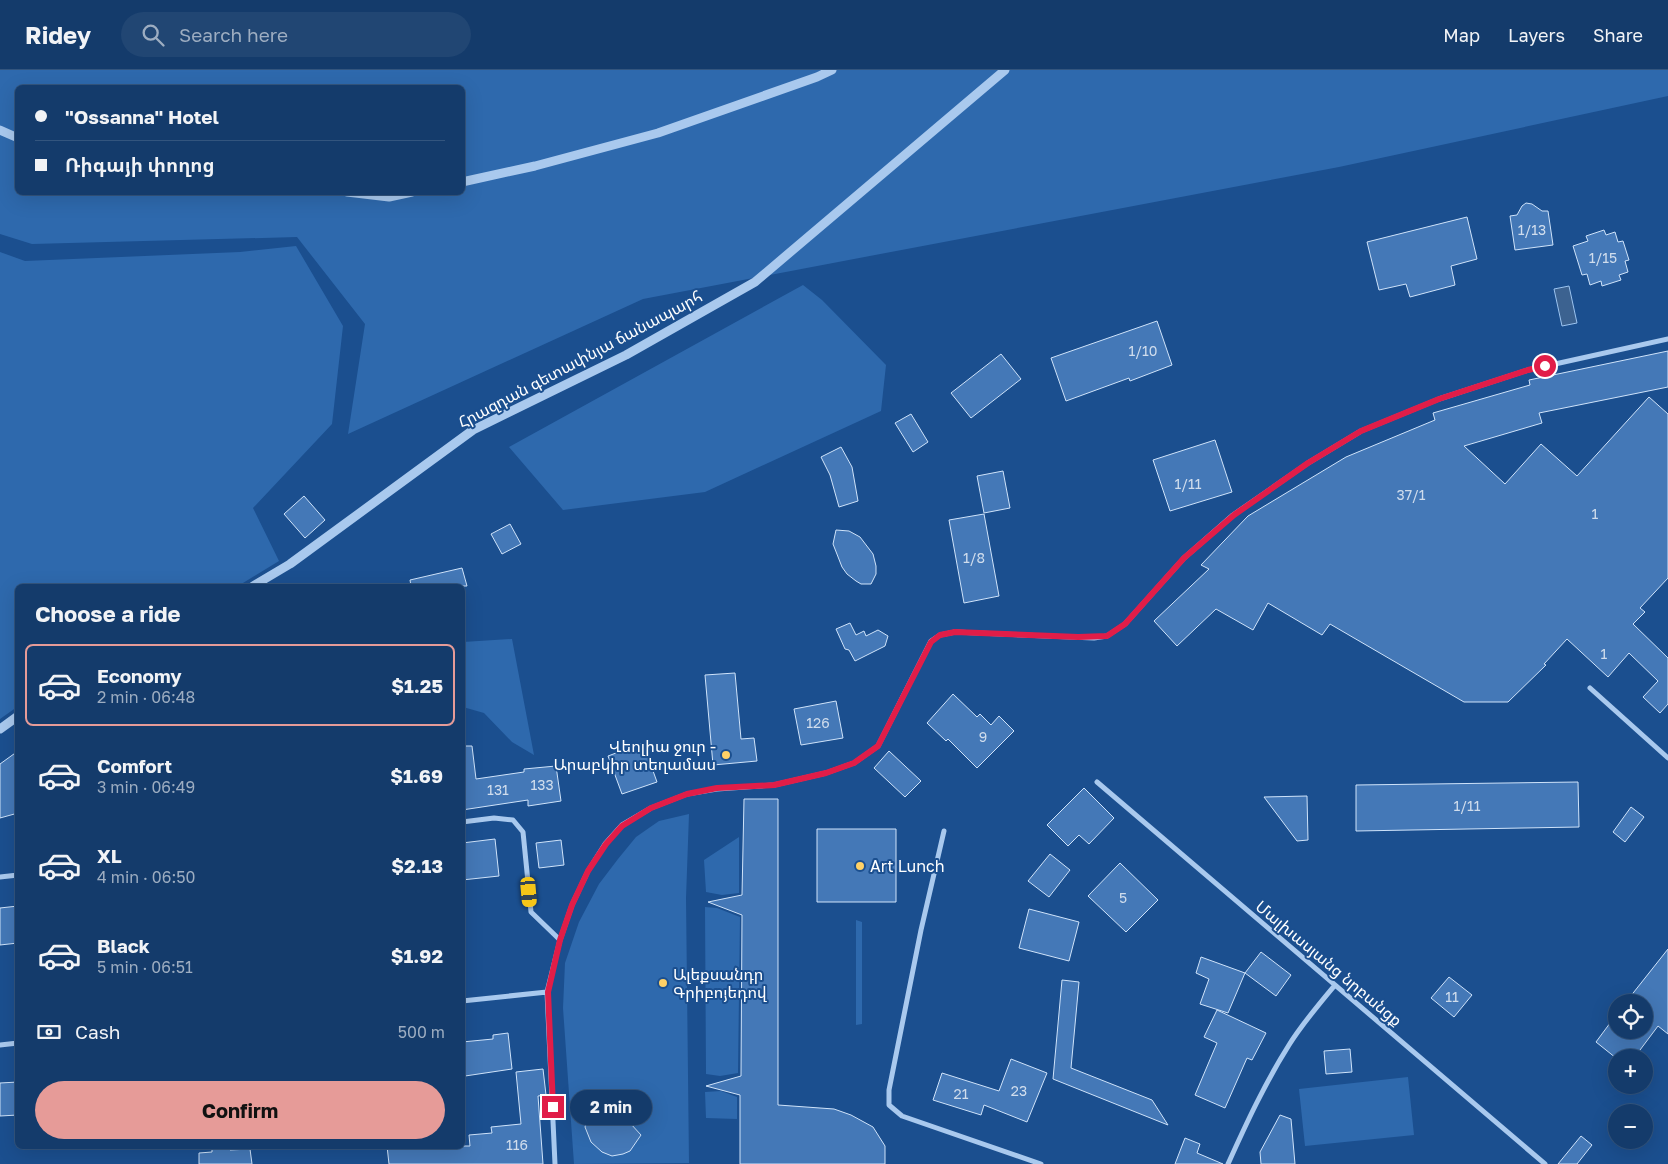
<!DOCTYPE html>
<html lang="en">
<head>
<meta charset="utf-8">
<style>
  body { margin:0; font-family:"Golos Text","Noto Sans Armenian",sans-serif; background:#214673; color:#f1f3f6; height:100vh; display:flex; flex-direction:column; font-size:19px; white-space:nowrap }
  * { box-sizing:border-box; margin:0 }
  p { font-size:16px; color:#9dadc1 }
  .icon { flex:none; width:28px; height:28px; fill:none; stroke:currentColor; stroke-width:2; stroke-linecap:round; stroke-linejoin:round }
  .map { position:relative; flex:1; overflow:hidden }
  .panel { position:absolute; left:15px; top:514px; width:450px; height:565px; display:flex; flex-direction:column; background:#143b6b; border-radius:8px; box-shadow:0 5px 20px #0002,0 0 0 1px #33557e }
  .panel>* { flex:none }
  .top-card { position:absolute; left:15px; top:15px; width:450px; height:110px; border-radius:8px; box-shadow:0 5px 20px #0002,0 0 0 1px #33557e; display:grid; align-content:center; height:110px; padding:0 20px; background:#143b6b }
  .controls { position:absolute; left:1608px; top:924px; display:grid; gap:10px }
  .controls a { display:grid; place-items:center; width:45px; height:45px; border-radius:50%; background:#143b6b; box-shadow:0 5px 20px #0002,0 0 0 1px #33557e; font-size:25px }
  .end { position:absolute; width:22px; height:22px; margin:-11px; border:6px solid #e11d48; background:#fff; box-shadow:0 0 0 2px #fff }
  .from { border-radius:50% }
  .bubble { position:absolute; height:35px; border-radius:18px; background:#143b6b; box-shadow:0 5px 20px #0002,0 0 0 1px #33557e; font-size:16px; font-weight:700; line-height:35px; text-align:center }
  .car { position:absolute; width:15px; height:30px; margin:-15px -8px; border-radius:6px; box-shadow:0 0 4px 1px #0007; background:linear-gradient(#f5c518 24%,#345 0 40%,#f5c518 0 76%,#345 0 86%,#f5c518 0) }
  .top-card b { display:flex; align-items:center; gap:18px; height:48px; font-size:19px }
  .top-card b+b { border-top:1px solid #33557e }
  .top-card i { width:12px; height:12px; background:#f1f3f6 }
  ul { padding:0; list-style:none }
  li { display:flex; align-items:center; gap:15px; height:82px; margin:0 10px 8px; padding:0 10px; border:2px solid transparent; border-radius:8px }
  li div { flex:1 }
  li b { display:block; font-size:19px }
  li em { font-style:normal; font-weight:700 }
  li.active { border-color:#e69b98 }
  li>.icon { width:45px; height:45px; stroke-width:1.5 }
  h2 { padding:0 20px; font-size:22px; line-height:60px }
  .pay { display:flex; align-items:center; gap:12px; height:55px; padding:0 20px; font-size:19px }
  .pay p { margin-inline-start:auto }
  .action { display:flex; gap:10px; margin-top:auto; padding:10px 20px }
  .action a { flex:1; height:58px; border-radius:30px; background:#e69b98; color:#111; font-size:20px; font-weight:700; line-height:58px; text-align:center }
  header { display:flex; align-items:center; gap:30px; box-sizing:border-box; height:70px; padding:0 25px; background:#143b6b; border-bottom:1px solid #33557e }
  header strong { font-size:24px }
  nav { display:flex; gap:28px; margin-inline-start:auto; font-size:18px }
  .search { width:350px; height:45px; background:#214673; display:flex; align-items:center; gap:12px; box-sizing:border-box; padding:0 18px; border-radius:28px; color:#9dadc1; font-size:19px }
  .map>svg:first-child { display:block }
  .green { fill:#2e69ad; fill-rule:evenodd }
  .water { fill:#3c6290; stroke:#9cc4f0 }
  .building { fill:#4478b7; stroke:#cfe3fa }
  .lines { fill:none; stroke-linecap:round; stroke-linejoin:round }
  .minor { stroke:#a9c9ee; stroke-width:5 }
  .tertiary { stroke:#a9c9ee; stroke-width:9 }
  .route { stroke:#e11d48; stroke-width:6 }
  .poi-dot { fill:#ffd166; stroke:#1b4f8f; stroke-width:2 }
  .labels { text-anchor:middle; stroke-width:4; stroke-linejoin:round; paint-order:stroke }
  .number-label { font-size:14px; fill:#d0dded }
  .street-label { font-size:16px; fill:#fff; stroke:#1b4f8f }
  .poi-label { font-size:16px; fill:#fff; stroke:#1b4f8f; text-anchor:start }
</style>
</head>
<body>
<header>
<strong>Ridey</strong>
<div class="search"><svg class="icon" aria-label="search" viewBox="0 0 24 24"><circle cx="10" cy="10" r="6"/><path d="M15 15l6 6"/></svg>Search here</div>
<nav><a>Map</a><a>Layers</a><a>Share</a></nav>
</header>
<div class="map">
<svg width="1668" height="1094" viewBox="0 0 1668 1094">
  <rect width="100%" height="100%" fill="#1b4f8f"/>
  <path class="green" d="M0,0H1668V26L1339,97L643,229L348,364L365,254L297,167L32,174L0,164ZM18,18H462V122H18Z
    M296,176L343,256L332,354L253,438L279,491L238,516H18L17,637L0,649V182L25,191L240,182Z
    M803,215L822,230L886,295L881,341L705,422L563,440L509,377Z
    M512,569L534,685L512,672L484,643L463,637V572Z
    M689,744L686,828L689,1093L574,1094L563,938L565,893L579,852L599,814L618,789L636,767L659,751Z
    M739,767V823L722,825L706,822L704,790Z
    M705,837L717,838L740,847L738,1003L720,1006L706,1004Z
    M856,850L862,852V954L856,955Z
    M1408,1007L1414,1065L1305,1076L1299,1019Z
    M721,1021L737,1027V1049L706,1048L705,1022Z"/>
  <path class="water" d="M1569,216L1577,253L1562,256L1554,219Z"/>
  <path class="building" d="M1526,133L1532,134L1542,141H1548L1553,175L1515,180L1510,146L1517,145L1522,136Z
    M1467,147L1477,189L1451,196L1455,215L1410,227L1406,214L1379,220L1367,172Z
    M1604,160L1606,165L1615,162L1618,172L1623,171L1629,190L1625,191L1628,202L1619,205L1621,210L1602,216L1601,211L1590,215L1587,204L1582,205L1573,176L1588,171L1586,166Z
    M1157,251L1172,295L1130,311L1129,308L1066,331L1051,288Z
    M1668,281V317L1539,343L1542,353L1464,376L1505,414L1541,374L1577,406L1649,327L1668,344V508L1640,538L1645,542L1633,554L1668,588V634L1660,643L1643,627L1658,611L1629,583L1608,607L1567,569L1544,594L1546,595L1508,632H1464L1330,554L1322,565L1268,533L1253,560L1216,539L1177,576L1154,551L1209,499L1201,495L1248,446L1346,387L1435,350L1433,343L1530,315L1529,310Z
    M1001,284L1021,309L971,348L951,323Z
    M911,344L928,372L913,382L895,353Z
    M1215,370L1232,422L1170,441L1153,390Z
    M841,377L852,397L858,431L839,437L830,405L821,387Z
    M1003,401L1010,438L984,443L977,406Z
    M304,426L325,450L305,468L284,444Z
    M984,444L999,526L964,533L949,450Z
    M510,454L521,474L502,484L491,464Z
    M836,460L849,461L860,467L873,484L876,496V504L871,514H861L856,511L847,504L842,497L833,474Z
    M462,498L467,516H411L410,510Z
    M850,553L856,565L864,561L866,566L878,560L888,566L885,576L855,591L849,580L845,579L836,559Z
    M735,603L741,669L754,668L757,691L713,695L705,605Z
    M953,624L977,647L980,644L991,655L999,646L1014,661L977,698L948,669L946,671L927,653Z
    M836,631L843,668L801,675L794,639Z
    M643,673L657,712L622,724L608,686Z
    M462,676H472L476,709L524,702V699L556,696L561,731L528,736V730L462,740Z
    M18,681V743L0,748V694Z
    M889,681L921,711L905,727L874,698Z
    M1578,712L1579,757L1356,761V715Z
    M1084,718L1114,748L1089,774L1079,765L1068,776L1047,755Z
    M1307,726L1308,770L1297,771L1264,727Z
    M744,729H778V1035L834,1039L851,1045L873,1057L885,1076V1094H740V1025L706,1016L741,1006L742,845L708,832L742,825Z
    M1631,737L1644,747L1625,772L1613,762Z
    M817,759H896V832H817Z
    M495,769L499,806L462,810V773Z
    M561,770L564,795L539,798L536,773Z
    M1050,784L1070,800L1049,827L1028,811Z
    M1120,793L1158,830L1126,862L1088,826Z
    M18,836V873L0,875V838Z
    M1029,839L1079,852L1069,891L1019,878Z
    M1668,879V964L1658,956L1634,988H1616L1596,972L1616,945V960H1644V932H1626Z
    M1261,882L1291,905L1276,926L1245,903Z
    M1201,887L1245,903L1228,943L1200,934L1209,909L1196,903Z
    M1449,907L1472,925L1454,947L1431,928Z
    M1062,910L1079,912L1071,998L1152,1030L1168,1055L1053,1009Z
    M1217,940L1266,963L1252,990L1247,988L1225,1038L1195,1025L1217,973L1204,967Z
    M508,963L512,999L465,1006L462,972L493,969V965Z
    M1350,979L1352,1002L1326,1004L1324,981Z
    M1011,989L1047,1003L1027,1052L984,1035L981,1045L933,1030L942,1003L999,1021Z
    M543,999L546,1025L538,1026L543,1094H389L387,1076H470L469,1065L492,1063L491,1057L521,1054L516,1002Z
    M18,1012V1045L0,1046V1013Z
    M615,1022L617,1037L626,1043L630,1053L641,1065L630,1081L623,1084L612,1086L602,1082L591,1072L585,1057L590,1038L595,1031L602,1026Z
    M1280,1045L1291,1049L1295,1094H1261L1260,1082Z
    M1581,1066L1592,1075L1577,1094H1558Z
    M1185,1068L1200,1074L1197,1083L1223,1094H1175Z
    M212,1076H230V1080L250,1079L252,1094H199V1083L212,1082Z"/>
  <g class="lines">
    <path class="minor" d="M1590,618L1668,688
      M1097,712L1545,1094
      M462,752L494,748L513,750L523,762L531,842L560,870
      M944,761L921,860L889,1020V1035L902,1046L1041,1094
      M0,807L18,805
      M462,931L547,922
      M0,975L18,973
      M555,1094L547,922L560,870L572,835L588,801L605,774L622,755L651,738L687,724L717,719L774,715L826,703L854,693L878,676L931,571L940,565L955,562L1094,568L1107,566L1125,554L1184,488L1233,445L1308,393L1361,361L1439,329L1528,300L1668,269
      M1228,1094C1246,1054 1265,1013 1289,975C1302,954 1319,934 1335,915"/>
    <path class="tertiary" d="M0,60L18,68
      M462,112L535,96L658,63L817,7L832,0
      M347,122L389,127L412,122
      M253,516L290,494L473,360L626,285L755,212L1005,0
      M0,659L18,646"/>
  </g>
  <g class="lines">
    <path class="route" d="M553,1037L548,922L560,870L572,835L588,801L606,774L622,756L651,738L687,724L717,718L774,715L826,703L854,693L878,676L931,572L940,565L955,562L1078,567L1107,566L1125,554L1184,488L1234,445L1308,393L1361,361L1439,329L1528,300L1545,296"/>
  </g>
  <g class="poi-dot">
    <circle cx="726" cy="685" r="5"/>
    <circle cx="860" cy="796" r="5"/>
    <circle cx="663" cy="913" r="5"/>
  </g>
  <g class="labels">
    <g class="number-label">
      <text x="1532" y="165">1/13</text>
      <text x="1603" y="193">1/15</text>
      <text x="1143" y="286">1/10</text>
      <text x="1188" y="419">1/11</text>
      <text x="1411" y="430">37/1</text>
      <text x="1595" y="449">1</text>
      <text x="974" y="493">1/8</text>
      <text x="1604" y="589">1</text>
      <text x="818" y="658">126</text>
      <text x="983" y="672">9</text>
      <text x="542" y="720">133</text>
      <text x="498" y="725">131</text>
      <text x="1467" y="741">1/11</text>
      <text x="1123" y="833">5</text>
      <text x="1452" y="932">11</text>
      <text x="1019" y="1026">23</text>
      <text x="961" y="1029">21</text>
      <text x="517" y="1080">116</text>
    </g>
    <g class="street-label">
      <text transform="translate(580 289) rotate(-28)" y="6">Հրազդան գետափնյա ճանապարհ</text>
      <text transform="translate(1329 893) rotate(40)" y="6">Մալխասյանց նրբանցք</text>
    </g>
    <g class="poi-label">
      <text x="716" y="682" text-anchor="end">Վեոլիա ջուր -<tspan x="716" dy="18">Արաբկիր տեղամաս</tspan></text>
      <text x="870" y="802">Art Lunch</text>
      <text x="673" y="910">Ալեքսանդր<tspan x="673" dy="18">Գրիբոյեդով</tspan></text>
    </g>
  </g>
</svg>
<div class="controls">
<a><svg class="icon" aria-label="locate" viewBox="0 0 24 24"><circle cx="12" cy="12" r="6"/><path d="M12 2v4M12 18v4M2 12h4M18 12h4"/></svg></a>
<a>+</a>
<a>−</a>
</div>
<i class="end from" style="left:1545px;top:296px"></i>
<i class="end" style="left:553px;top:1037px"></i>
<div class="bubble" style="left:570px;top:1020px;width:82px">2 min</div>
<i class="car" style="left:529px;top:822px;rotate:175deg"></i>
<div class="top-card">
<b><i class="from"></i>&quot;Ossanna&quot; Hotel</b>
<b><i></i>Ռիգայի փողոց</b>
</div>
<section class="panel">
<h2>Choose a ride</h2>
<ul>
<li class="active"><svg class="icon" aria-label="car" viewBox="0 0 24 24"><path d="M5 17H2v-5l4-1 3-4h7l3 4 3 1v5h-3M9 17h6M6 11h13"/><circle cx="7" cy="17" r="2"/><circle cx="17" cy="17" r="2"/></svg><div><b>Economy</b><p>2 min · 06:48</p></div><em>$1.25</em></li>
<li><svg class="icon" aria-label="car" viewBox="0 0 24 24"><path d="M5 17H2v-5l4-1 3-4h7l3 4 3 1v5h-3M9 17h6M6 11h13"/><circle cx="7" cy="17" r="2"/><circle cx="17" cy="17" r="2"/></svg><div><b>Comfort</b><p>3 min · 06:49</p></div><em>$1.69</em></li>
<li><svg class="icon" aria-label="car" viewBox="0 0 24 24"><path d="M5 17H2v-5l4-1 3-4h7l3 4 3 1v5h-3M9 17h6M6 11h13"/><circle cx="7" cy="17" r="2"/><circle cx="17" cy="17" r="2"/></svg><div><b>XL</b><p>4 min · 06:50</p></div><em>$2.13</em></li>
<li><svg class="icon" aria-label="car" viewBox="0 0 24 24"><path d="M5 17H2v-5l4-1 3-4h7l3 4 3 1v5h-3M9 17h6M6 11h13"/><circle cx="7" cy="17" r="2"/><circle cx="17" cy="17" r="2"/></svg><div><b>Black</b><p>5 min · 06:51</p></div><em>$1.92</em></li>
</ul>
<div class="pay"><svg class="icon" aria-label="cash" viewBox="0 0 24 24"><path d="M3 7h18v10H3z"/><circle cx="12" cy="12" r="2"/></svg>Cash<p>500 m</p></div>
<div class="action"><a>Confirm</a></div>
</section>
</div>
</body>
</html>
